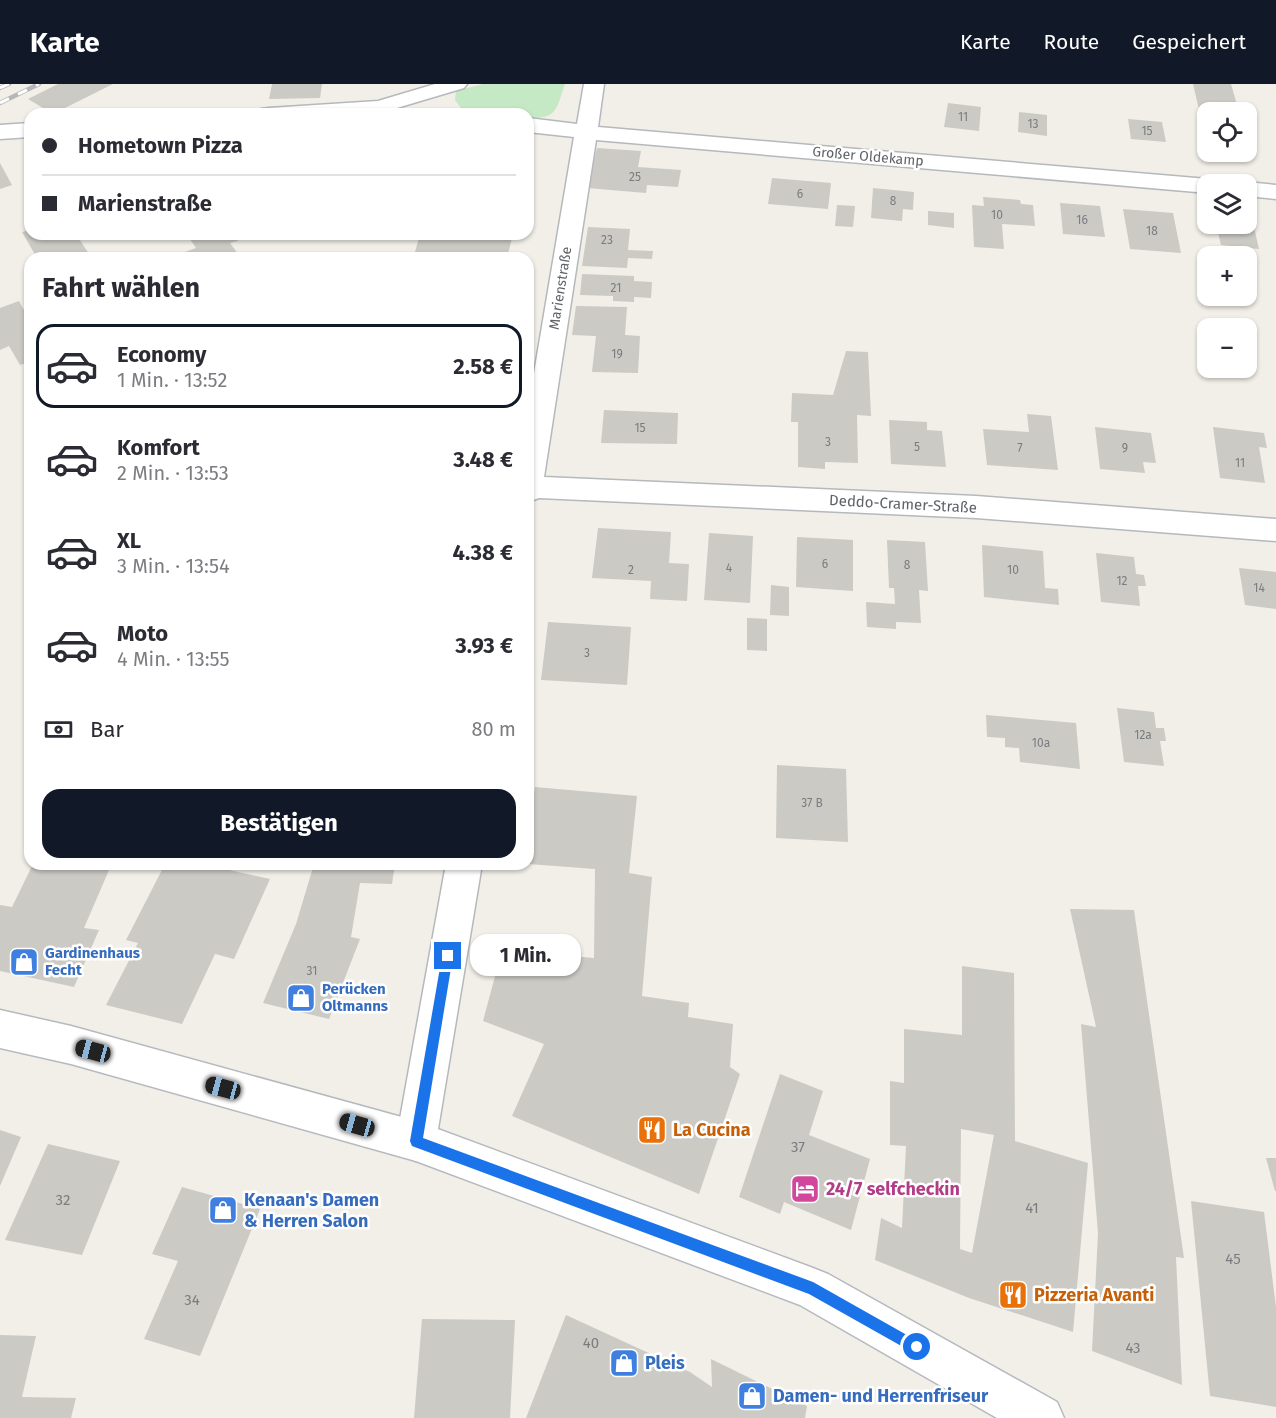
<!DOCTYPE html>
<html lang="de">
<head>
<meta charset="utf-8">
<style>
  body { margin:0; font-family:"Fira Sans",sans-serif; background:#f2f2f3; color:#2b2b33; height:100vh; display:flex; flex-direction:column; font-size:22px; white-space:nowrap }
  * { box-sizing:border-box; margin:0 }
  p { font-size:20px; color:#7c7c81 }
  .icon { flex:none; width:33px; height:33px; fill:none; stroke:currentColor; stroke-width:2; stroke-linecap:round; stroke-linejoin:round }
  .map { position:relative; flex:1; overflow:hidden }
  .sheet { position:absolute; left:24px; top:168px; width:510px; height:618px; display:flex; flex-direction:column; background:#fff; border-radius:18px; box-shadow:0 2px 4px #0004 }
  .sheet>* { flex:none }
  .guide { position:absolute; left:24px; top:24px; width:510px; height:132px; border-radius:18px; box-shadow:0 2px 4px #0004; display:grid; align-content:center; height:132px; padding:0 18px; background:#fff }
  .tools { position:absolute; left:1197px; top:18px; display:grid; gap:12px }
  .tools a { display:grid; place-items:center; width:60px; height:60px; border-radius:12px; background:#fff; box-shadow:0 2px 4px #0004; font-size:30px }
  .end { position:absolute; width:27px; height:27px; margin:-14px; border:8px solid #1a73e8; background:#fff; box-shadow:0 0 0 3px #fff }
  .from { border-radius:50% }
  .bubble { position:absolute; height:42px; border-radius:18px; background:#fff; box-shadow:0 2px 4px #0004; font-size:20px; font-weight:700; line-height:42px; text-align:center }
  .car { position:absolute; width:18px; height:36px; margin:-18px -9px; border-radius:8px; box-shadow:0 0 4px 2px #0007; background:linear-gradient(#222 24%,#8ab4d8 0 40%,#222 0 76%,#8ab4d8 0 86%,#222 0) }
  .guide b { display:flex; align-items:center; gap:21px; height:57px; font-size:22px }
  .guide b+b { border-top:2px solid #e1e1e2 }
  .guide i { width:15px; height:15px; background:#2b2b33 }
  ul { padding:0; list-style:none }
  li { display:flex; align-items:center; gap:18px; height:84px; margin:0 12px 9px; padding:0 6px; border:3px solid transparent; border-radius:18px }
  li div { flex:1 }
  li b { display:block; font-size:22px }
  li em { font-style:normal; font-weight:700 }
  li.active { border-color:#111827 }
  li>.icon { width:54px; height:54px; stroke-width:1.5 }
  h2 { padding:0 18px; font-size:27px; line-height:72px }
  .pay { display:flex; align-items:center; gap:15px; height:66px; padding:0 18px; font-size:22px }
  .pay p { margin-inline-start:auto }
  .primary-button { display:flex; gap:12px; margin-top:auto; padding:12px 18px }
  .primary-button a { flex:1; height:69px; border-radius:18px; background:#111827; color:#fff; font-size:24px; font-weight:700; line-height:69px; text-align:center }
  header { display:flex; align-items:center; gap:36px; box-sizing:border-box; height:84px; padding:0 30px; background:#111827; color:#fff }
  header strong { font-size:28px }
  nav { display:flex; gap:33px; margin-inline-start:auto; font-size:21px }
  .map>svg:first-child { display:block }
  .green { fill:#c5e8c5 }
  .building { fill:#cccac5; fill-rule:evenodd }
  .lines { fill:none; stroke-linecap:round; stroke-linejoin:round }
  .street-casing { stroke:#b5b8bc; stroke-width:3 }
  .secondary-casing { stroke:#b6babf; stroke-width:3 }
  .street { fill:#fff; fill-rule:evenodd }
  .secondary { fill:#fff; fill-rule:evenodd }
  .rail-casing { stroke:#b6b7b8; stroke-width:4.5 }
  .rail { stroke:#fff; stroke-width:3; stroke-dasharray:10; stroke-linecap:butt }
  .route { fill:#1a73e8 }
  .labels { text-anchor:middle; stroke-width:5; stroke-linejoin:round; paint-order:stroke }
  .number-label { font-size:12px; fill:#7a7d7f }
  .far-street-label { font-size:14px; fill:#5f6368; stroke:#fff }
  .street-label { font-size:15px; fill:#5f6368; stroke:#fff }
  .shop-label { font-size:15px; font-weight:bold; fill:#366cbe; stroke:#fff; text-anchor:start }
  .near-number-label { font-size:15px; fill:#7a7d7f }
  .near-food-label { font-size:18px; font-weight:bold; fill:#c56008; stroke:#fff; text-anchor:start }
  .near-hotel-label { font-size:18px; font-weight:bold; fill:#b23c85; stroke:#fff; text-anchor:start }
  .near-shop-label { font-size:18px; font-weight:bold; fill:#366cbe; stroke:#fff; text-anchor:start }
</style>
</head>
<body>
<header>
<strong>Karte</strong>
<nav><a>Karte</a><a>Route</a><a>Gespeichert</a></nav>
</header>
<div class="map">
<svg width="1276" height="1334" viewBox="0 0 1276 1334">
  <rect width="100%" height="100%" fill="#f1efe8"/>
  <path class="green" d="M483,0H565C557,23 557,37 528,33V30H507L461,24L455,16L456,7Z"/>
  <path class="building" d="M58,0H113L53,30L28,15Z
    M272,0H322L320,14L269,15Z
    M1193,0H1231L1239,28H1208V68H1245L1247,76L1207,74L1201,47H1204Z
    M948,19L981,23L979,47L944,43Z
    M1019,28L1047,31V52L1018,48Z
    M1128,35L1162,38L1166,58L1131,55Z
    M597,64L641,67L638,83L681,86L678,103L647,101L646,109L587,104Z
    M0,79L12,101L0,105Z
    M772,94L831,99L828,125L768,120Z
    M873,104L914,108L913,126L903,125L902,137L871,134Z
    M983,113L1020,116L1021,120L1033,121L1035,142L1002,140L1004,165L974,163L972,121L984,122Z
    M1060,119L1100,122L1105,153L1063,150Z
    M837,121L855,122L853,143L835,142Z
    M1123,125L1173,129L1181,169L1130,165Z
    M928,127L954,129V144L928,141Z
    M1246,133L1252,134L1259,165L1221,161L1216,140H1246Z
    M588,143L630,145L628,166L653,167L652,175L628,174L627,184L582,182Z
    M30,146V150H76L89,170L79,174H37L22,148Z
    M195,150H233L238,157L230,159L241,174H168L196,164L190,155L197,153Z
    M420,150H513L507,174H463L464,171L415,168Z
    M582,190L634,192V197L652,198L651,214L634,213V218L613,217V212L580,211Z
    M19,217L30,237V278L20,281L9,262L0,266V224Z
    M576,222L627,223L625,251L640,252L638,289L592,288L596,252L572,251Z
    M846,267L868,268L871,332L857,331L858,379L825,378V385L798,383V338H791L792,309L833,311Z
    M604,326L678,329L677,360L601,359Z
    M1027,330L1051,332L1058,386L987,381L983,345L1029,348Z
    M889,336L927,338V346L942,347L946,383L891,380Z
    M1095,343L1151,349L1156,379L1143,378L1145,389L1100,385Z
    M1213,343L1264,349L1267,364L1259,363L1265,399L1220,394Z
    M598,444L671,448L669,479L689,480L687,517L650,515L651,497L592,494Z
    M709,449L753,452L750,519L704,516Z
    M797,453L853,456V507L796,503Z
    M887,456L925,458L928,507L919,506L921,539L896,538V545L867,543L866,518L895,520L894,504H889Z
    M982,461L1043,467L1045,504L1058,505L1059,521L984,513Z
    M1096,469L1134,473L1136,490L1144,491L1146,502H1138L1140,522L1101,518Z
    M1239,484L1276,488V525L1245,521Z
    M771,501L789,503V532L770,531Z
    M747,534L767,535V567L747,566Z
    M548,538L631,543L627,601L541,596Z
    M1117,624L1154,628L1156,644H1164L1166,657H1160L1164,682L1124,678Z
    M986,631L1076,639L1080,685L1020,678L1019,664L1005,663V654L987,653Z
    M777,681L846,685L848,758L776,754Z
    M535,703L637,712L629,789L652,793L642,912L689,919L688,933L733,940L730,983L740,990L699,1110L512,1032L544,960L483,937L502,866L594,874L595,785L528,780V747Z
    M33,780H92L90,784L109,786L84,844L99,846L74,903L0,887V821L12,823Z
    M165,780H202L270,795L234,875L215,870L182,940L106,921L138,859L126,856Z
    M314,780H395L392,800L360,799L351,853L360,855L329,935L263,919L296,840Z
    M1070,825L1134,826L1184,1174L1176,1173L1182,1301L1092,1267L1098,1149L1081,940L1096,943Z
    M962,882L1014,889L1015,1057L1088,1079L1073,1248L969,1214L875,1176L881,1134L902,1144L906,1062L890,1061V997L904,999V945L962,951ZM961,1045L994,1051L972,1169L960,1165Z
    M780,990L823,1007L809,1051L870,1075L851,1146L784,1118L780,1130L739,1113Z
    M0,1046L21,1053L0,1102Z
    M48,1060L120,1077L82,1171L5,1156Z
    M1266,1074H1276V1107H1275Z
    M182,1103L260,1125L200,1272L144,1255L178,1177L152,1170Z
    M1191,1117L1264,1128L1276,1223V1323L1210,1312Z
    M566,1231L690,1288L712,1303L711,1275L807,1322L805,1334H526Z
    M422,1235L515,1236L510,1334H414Z
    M0,1251L36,1252L22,1313L76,1314L71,1334H0Z"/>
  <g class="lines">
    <g class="street-casing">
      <path id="street" d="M435,0H467L464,4L380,29L258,30L261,25L269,24L378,17Z
        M584,0H604L598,43L1208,95L1216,97L1218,100H1208V109L596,56L544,393L976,412L1276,435V457L976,434L539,414L528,418V325L574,53L528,48V34L577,40Z
        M30,39V53L0,55V41Z
        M1246,98L1276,101V115L1246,112V100H1238Z
        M446,780H482L436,1057L430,1071L416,1077L402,1071L396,1057Z"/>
    </g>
    <g class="secondary-casing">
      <path id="secondary" d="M0,926L71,942L416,1037L813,1184L828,1190L1057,1318L1064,1334H997L800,1221L416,1077L71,980L0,964Z"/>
    </g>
    <use href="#street" class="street"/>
    <use href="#secondary" class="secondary"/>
    <g class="rail-casing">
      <path id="rail" d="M0,4L9,0
        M0,19L39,0"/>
    </g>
    <use href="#rail" class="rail"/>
  </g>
  <path class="route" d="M448,867L453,872L423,1054L813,1198L921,1259L923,1263L921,1268L917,1270L912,1268L809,1210L412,1062L410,1057L442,872Z"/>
  <defs>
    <g id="shop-square" transform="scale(1.5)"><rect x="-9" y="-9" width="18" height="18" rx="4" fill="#3f7fe0" stroke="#fff"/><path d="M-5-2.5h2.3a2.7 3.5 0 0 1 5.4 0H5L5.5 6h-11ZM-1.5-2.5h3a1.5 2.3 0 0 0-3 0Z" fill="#fff"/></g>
    <g id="restaurant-square" transform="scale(1.5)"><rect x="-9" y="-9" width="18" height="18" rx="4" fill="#e8710a" stroke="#fff"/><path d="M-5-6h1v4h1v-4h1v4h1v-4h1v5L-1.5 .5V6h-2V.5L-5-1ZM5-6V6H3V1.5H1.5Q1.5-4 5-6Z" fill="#fff"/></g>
    <g id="hotel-square" transform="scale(1.5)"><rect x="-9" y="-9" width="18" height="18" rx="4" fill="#d1479c" stroke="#fff"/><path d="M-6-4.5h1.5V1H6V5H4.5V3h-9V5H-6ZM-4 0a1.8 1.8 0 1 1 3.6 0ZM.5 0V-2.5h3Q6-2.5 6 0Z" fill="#fff"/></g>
  </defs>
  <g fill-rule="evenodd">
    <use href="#shop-square" x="24" y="878"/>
    <use href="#shop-square" x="301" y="914"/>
    <use href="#restaurant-square" x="652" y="1046"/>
    <use href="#hotel-square" x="805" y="1105"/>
    <use href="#shop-square" x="223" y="1126"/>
    <use href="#restaurant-square" x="1013" y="1211"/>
    <use href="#shop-square" x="624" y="1279"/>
    <use href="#shop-square" x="752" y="1312"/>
  </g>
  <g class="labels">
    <g class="number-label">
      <text x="963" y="37">11</text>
      <text x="1033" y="44">13</text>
      <text x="1147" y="51">15</text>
      <text x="635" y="97">25</text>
      <text x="800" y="114">6</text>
      <text x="893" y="121">8</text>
      <text x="997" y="135">10</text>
      <text x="1082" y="140">16</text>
      <text x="1152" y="151">18</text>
      <text x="607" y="160">23</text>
      <text x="616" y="208">21</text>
      <text x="617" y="274">19</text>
      <text x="640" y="348">15</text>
      <text x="828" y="362">3</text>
      <text x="917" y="367">5</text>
      <text x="1020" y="368">7</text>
      <text x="1125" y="368">9</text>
      <text x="1240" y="383">11</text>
      <text x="825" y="484">6</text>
      <text x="907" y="485">8</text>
      <text x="729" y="488">4</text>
      <text x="631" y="490">2</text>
      <text x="1013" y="490">10</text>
      <text x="1122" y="501">12</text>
      <text x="1259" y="508">14</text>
      <text x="587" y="573">3</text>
      <text x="1143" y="655">12a</text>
      <text x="1041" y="663">10a</text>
      <text x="812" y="723">37 B</text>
      <text x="312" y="891">31</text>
    </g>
    <g class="far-street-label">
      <text transform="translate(868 72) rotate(5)" y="5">Großer Oldekamp</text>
      <text transform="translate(560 204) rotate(-81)" y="5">Marienstraße</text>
    </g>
    <g class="street-label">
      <text transform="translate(903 420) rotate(3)" y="5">Deddo-Cramer-Straße</text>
    </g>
    <g class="shop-label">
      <text x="45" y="874">Gardinenhaus<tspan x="45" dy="17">Fecht</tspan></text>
      <text x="322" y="910">Perücken<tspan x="322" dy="17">Oltmanns</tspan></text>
    </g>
    <g class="near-number-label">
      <text x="798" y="1068">37</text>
      <text x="63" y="1121">32</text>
      <text x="1032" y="1129">41</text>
      <text x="1233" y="1180">45</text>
      <text x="192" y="1221">34</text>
      <text x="591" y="1264">40</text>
      <text x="1133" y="1269">43</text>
    </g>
    <g class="near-food-label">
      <text x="673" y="1052">La Cucina</text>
      <text x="1034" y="1217">Pizzeria Avanti</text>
    </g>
    <g class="near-hotel-label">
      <text x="826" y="1111">24/7 selfcheckin</text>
    </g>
    <g class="near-shop-label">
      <text x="244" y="1122">Kenaan's Damen<tspan x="244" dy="21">&amp; Herren Salon</tspan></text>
      <text x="645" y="1285">Pleis</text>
      <text x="773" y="1318">Damen- und Herrenfriseur</text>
    </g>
  </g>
</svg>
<div class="tools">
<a><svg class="icon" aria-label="locate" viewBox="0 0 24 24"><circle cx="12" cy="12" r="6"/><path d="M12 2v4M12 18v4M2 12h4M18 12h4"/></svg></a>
<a><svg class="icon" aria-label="layers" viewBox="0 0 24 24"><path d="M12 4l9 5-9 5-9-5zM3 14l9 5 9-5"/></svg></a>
<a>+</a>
<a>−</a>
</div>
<i class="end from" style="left:917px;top:1263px"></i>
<i class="end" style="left:448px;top:872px"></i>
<div class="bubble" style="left:470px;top:850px;width:111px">1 Min.</div>
<i class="car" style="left:93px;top:967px;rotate:285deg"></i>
<i class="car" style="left:223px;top:1004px;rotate:285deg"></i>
<i class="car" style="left:357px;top:1041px;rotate:286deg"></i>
<div class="guide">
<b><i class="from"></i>Hometown Pizza</b>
<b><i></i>Marienstraße</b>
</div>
<section class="sheet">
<h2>Fahrt wählen</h2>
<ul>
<li class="active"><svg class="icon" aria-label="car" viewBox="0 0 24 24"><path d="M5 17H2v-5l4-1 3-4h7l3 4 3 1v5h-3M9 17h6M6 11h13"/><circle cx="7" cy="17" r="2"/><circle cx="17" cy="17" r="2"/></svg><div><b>Economy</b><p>1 Min. · 13:52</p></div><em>2.58 €</em></li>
<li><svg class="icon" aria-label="car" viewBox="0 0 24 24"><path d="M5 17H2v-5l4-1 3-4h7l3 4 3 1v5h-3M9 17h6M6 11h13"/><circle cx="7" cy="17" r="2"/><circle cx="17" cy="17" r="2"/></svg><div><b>Komfort</b><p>2 Min. · 13:53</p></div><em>3.48 €</em></li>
<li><svg class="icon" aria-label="car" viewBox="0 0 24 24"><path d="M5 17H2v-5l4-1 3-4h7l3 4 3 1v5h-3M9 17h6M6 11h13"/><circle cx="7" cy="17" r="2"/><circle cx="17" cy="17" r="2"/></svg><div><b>XL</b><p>3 Min. · 13:54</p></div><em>4.38 €</em></li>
<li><svg class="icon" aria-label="car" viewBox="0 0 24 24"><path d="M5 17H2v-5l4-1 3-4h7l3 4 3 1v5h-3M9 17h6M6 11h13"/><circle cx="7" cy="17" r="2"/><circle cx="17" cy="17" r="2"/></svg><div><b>Moto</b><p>4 Min. · 13:55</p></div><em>3.93 €</em></li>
</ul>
<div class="pay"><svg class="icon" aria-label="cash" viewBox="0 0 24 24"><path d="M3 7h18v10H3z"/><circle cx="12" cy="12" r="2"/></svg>Bar<p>80 m</p></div>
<div class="primary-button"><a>Bestätigen</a></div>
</section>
</div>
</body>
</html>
